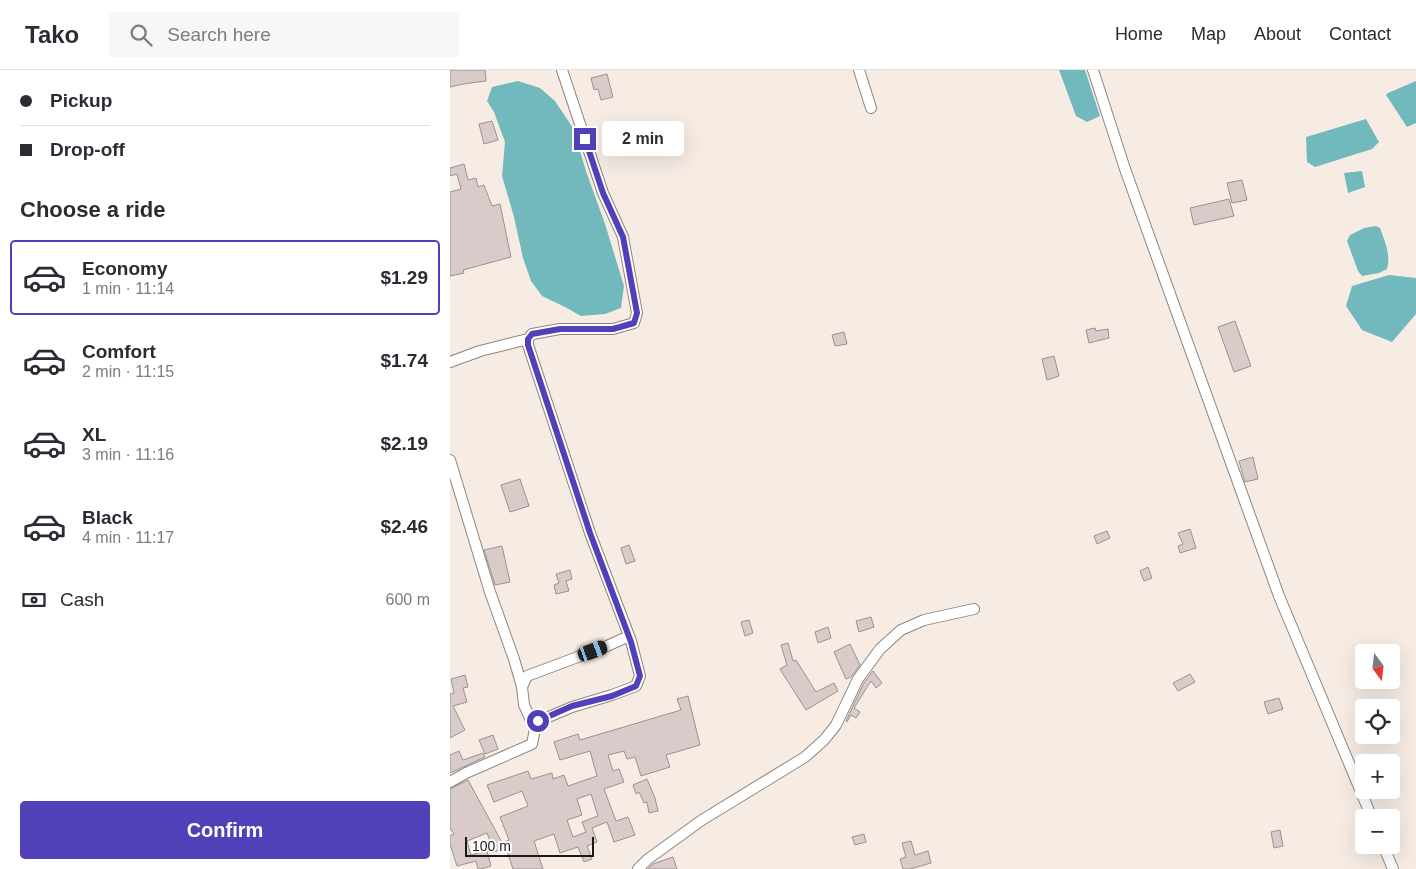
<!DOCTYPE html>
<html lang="en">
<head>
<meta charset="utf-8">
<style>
  body { margin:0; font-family:Helvetica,sans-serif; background:#f7f7f7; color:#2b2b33; height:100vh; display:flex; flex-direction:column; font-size:19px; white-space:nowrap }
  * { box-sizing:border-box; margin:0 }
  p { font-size:16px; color:#7c7c81 }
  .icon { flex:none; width:28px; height:28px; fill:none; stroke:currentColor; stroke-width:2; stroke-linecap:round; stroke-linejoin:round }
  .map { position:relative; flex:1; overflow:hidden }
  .details { display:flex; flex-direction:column; background:#fff; width:450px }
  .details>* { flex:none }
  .guide { display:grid; align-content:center; height:110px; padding:0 20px; background:#fff }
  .needle { width:32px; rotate:165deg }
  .tools { position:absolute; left:905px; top:574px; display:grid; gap:10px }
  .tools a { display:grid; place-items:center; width:45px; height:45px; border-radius:5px; background:#fff; box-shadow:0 5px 20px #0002; font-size:25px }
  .scale { position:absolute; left:15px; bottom:12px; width:129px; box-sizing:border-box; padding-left:5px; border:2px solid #1d1917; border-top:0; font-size:14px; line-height:18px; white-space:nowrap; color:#1d1917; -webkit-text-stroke:4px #fff; paint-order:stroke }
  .end { position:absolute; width:22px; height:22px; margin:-11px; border:6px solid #5041b8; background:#fff; box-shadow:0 0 0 2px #fff }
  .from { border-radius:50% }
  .bubble { position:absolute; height:35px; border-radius:5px; background:#fff; box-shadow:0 5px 20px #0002; font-size:16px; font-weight:600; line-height:35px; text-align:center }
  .car { position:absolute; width:15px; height:30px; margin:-15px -8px; border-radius:6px; box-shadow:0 0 4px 1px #0007; background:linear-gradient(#222 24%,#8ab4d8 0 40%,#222 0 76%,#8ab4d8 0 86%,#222 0) }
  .guide b { display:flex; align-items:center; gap:18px; height:48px; font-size:19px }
  .guide b+b { border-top:1px solid #e1e1e2 }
  .guide i { width:12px; height:12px; background:#2b2b33 }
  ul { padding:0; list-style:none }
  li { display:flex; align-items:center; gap:15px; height:75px; margin:0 10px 8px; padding:0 10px; border:2px solid transparent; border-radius:5px }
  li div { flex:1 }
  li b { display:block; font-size:19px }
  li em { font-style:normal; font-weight:600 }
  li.on { border-color:#5041b8 }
  li>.icon { width:45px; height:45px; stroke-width:1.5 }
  h2 { padding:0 20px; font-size:22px; line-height:60px }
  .pay { display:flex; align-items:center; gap:12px; height:55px; padding:0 20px; font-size:19px }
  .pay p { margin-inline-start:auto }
  .button { display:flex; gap:10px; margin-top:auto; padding:10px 20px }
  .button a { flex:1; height:58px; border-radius:5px; background:#5041b8; color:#fff; font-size:20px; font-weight:600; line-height:58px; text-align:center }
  header { display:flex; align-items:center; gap:30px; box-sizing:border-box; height:70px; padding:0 25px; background:#fff; border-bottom:1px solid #e1e1e2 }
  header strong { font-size:24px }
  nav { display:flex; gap:28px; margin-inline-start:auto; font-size:18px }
  .search { width:350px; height:45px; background:#f7f7f7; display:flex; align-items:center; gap:12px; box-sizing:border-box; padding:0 18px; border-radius:5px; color:#7c7c81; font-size:19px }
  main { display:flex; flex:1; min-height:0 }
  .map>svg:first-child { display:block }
  .water { fill:#72b9bd }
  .building { fill:#d8cbca; stroke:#9d9190; fill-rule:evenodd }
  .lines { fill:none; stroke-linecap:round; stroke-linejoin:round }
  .minor-casing { stroke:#8e857e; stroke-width:12 }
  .minor { stroke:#fff; stroke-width:10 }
  .route { stroke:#5041b8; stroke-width:6 }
</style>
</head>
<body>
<header>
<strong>Tako</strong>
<div class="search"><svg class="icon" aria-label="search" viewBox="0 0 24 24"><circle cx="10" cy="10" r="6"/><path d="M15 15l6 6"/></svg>Search here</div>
<nav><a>Home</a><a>Map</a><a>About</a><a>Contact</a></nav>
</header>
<main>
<section class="details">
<div class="guide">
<b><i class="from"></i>Pickup</b>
<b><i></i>Drop-off</b>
</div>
<h2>Choose a ride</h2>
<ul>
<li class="on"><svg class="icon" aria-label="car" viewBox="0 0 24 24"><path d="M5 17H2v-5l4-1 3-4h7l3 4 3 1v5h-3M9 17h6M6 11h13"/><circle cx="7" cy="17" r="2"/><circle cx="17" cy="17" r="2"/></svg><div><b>Economy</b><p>1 min · 11:14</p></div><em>$1.29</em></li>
<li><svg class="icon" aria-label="car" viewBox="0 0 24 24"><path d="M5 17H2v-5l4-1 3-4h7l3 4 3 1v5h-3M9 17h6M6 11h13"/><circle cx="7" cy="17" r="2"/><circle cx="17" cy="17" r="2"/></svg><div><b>Comfort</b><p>2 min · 11:15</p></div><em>$1.74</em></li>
<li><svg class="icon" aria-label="car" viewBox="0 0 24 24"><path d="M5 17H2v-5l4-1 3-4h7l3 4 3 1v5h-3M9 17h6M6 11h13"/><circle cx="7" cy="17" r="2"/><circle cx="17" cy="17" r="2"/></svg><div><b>XL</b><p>3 min · 11:16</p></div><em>$2.19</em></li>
<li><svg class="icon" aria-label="car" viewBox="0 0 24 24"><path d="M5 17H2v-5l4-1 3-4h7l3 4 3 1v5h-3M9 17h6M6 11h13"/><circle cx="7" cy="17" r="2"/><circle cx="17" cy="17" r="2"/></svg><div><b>Black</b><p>4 min · 11:17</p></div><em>$2.46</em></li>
</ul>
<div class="pay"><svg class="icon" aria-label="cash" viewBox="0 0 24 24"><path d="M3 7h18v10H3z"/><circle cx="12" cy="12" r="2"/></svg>Cash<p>600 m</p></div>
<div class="button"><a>Confirm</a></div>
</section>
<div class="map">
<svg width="966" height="799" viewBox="0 0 966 799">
  <rect width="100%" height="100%" fill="#f6ece4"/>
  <path class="water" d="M609,0H635L650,46L637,52L626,46Z
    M68,11L90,18L105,31L123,58L136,101L155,154L174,216L171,238L155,244L131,246L115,237L92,226L81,211L73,188L64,147L52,106L55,72L44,42L37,31L42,17Z
    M966,11V53L957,57L936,25L938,23Z
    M916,49L929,72L922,79L865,97L857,92L856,67Z
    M912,101L915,117L898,123L894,103Z
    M926,156L930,158C935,172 941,185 937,199L929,203L912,206L908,201L897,171L900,165L914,158Z
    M939,205L966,208V244L942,272L912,260L896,236L902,216Z"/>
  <path class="building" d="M0,0H35L36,11L13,14L0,17Z
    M157,4L163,27L151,30L148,19L144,20L141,8Z
    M42,51L48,70L34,74L29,54Z
    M14,94L18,110L26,108L28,117L34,115L42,136L50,134L61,187L13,200L14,203L0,206V122L11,119L7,104L0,106V98Z
    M792,110L797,130L782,133L777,113Z
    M779,129L784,146L744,155L740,138Z
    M785,251L801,296L784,302L768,257Z
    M645,258L646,261L658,259L659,268L639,273L636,260Z
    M394,262L397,274L385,276L382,265Z
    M604,286L609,306L597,310L592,289Z
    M803,387L808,409L795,412L789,391Z
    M70,409L79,436L60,442L51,415Z
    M740,459L746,478L730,483L728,476L733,474L728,463Z
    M657,461L660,468L647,474L644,466Z
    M179,475L185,491L176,494L171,478Z
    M52,476L60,512L45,515L34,480Z
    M698,497L702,508L694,511L690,501Z
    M120,500L122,509L116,511L119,521L106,524L104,515L109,513L106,504Z
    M421,547L424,557L409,562L406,551Z
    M299,550L303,563L295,566L291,552Z
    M378,557L381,568L368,573L365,562Z
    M338,573L343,591L346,590L366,622L384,613L388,621L356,640L330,599L337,595L331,575Z
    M400,574L410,595L401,607L396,609L384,582Z
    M423,601L432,613L426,618L421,611L404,638L410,642L406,648L401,645L397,652L396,651L414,613Z
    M740,604L745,612L728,621L723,613Z
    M15,605L18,617L13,618L17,632L3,636L15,660L0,668V624L4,623L1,609Z
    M238,626L250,675L216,685L220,697L191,706L185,687L177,689L174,681L158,685L163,701L169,699L174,712L154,719L166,751L178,747L185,765L164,772L157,752L142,758L147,772L137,776L142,789L134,792L128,777L110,783L104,764L84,771L93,799H63L54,772L59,770L50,747L78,736L72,721L44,732L37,715L78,701L81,709L102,703L103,709L114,705L118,716L147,706L140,681L110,690L104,672L128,664L130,670L231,640L227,629ZM141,724L148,746L132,752L136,762L123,767L117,750L132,745L127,729Z
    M829,628L833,639L818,644L814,632Z
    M43,665L48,679L35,684L29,670Z
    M9,681L13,690L33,683L35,687L0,703V685Z
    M197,709L205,728L208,741L199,743L197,732L194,733L189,722L186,724L183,715Z
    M18,710L55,778L44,782L37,763L17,771L21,785L37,781L41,796L31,799H28L26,791L7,796L0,774V766L4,764L0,758V719Z
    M830,760L833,776L824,778L821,762Z
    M414,764L416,772L405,775L402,767Z
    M461,771L465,785L478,781L481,793L460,799H453L450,789L456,787L452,773Z
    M223,787L227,799H198L203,794Z"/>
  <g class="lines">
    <g class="minor-casing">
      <path id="minor" d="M409,0L421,38
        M643,0L675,99L829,526L922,748
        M0,292L30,281L78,269
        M0,390L40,522L64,589L72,617
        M85,659L74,635L72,617L77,606L157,576L179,566
        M0,712L16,703L82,674L85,659L89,651L122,637L162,625L186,616L190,606L181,571L140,463L78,275V269L82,264L110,259H163L184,253L187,243L173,167L153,123L112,0
        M933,775L943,799
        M188,799L198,789L252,750L355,687L374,670L386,655L408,609L430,579L451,560L474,550L524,539"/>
    </g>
    <use href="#minor" class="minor"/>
  </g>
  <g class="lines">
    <path class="route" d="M88,651L122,636L162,626L186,616L190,606L181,572L140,463L78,275V269L82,264L110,259H163L184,253L187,243L173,167L153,123L135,69"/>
  </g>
</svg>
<div class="tools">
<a><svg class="needle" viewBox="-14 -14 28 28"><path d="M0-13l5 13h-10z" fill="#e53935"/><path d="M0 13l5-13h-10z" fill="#7c7c81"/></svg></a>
<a><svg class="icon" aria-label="locate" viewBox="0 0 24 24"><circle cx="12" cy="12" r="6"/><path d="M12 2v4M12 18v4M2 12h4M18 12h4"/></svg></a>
<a>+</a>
<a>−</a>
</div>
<div class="scale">100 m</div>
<i class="end from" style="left:88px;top:651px"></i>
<i class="end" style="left:135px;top:69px"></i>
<div class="bubble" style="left:152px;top:51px;width:82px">2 min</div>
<i class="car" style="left:143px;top:581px;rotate:70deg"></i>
</div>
</main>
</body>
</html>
